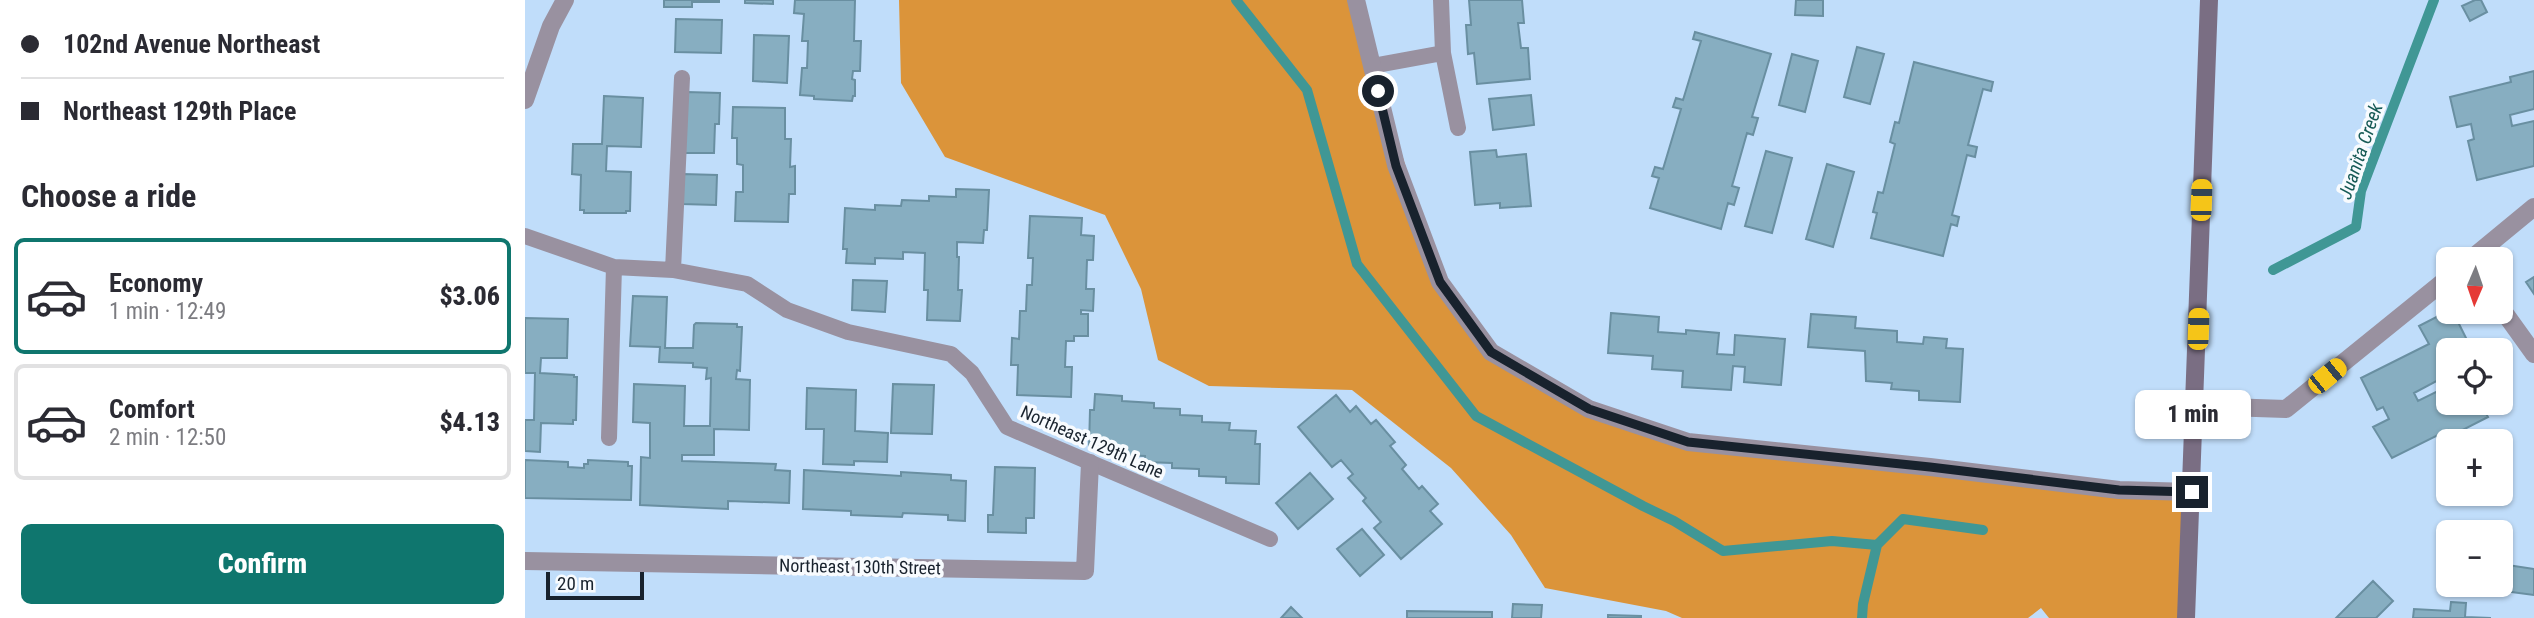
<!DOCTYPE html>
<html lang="en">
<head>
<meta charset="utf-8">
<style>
  body { margin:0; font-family:"Roboto Condensed",sans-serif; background:#f7f7f7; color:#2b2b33; height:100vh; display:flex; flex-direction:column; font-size:26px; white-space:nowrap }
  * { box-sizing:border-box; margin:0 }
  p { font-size:23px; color:#7c7c81 }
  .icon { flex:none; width:38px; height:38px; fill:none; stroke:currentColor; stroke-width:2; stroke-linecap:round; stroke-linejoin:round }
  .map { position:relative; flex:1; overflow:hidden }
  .details { display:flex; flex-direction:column; background:#fff; width:525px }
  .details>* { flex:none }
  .guide { display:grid; align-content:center; height:154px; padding:0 21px; background:#fff }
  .needle { width:46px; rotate:182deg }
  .fabs { position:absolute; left:1911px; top:247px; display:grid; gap:14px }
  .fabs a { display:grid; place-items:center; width:77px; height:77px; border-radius:10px; background:#fff; box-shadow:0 2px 5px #0004; font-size:35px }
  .scale { position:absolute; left:21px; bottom:18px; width:98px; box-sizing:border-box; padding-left:7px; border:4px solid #18222d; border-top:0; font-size:19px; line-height:24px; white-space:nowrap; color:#18222d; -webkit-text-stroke:5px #f8fbfe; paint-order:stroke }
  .end { position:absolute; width:32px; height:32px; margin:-16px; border:9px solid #18222d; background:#fff; box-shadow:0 0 0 4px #fff }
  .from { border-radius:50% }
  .bubble { position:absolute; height:49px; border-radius:10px; background:#fff; box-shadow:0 2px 5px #0004; font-size:23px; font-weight:800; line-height:49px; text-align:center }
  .car { position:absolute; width:21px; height:42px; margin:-21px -10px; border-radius:9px; box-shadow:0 0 5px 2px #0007; background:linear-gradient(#f5c518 24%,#345 0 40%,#f5c518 0 76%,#345 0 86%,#f5c518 0) }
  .guide b { display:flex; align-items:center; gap:24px; height:66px; font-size:26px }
  .guide b+b { border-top:2px solid #e1e1e2 }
  .guide i { width:18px; height:18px; background:#2b2b33 }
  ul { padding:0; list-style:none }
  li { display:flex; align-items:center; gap:21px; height:116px; margin:0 14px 10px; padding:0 7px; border:4px solid #e1e1e2; border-radius:10px }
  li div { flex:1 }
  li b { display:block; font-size:26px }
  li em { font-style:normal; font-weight:800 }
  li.current { border-color:#0f766e }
  li>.icon { width:63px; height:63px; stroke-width:1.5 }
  h2 { padding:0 21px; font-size:32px; line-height:84px }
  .button { display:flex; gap:14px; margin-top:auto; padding:14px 21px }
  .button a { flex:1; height:80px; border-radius:10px; background:#0f766e; color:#fff; font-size:28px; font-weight:800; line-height:80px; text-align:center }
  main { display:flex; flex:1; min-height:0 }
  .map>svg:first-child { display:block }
  .forest { fill:#db943a }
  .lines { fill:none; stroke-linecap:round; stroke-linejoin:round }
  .stream { stroke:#409795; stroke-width:10 }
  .building { fill:#87aec1; stroke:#698fa1; stroke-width:2 }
  .lane { stroke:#9991a0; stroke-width:16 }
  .street { stroke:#9991a0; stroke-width:18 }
  .secondary { stroke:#7a6e83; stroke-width:18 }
  .route { stroke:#18222d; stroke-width:9 }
  .labels { text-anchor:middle; stroke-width:7; stroke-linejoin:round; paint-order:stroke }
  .street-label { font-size:18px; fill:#18222d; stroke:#f8fbfe }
  .water-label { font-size:19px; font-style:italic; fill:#185b57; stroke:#f8fbfe }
</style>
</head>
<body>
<main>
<section class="details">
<div class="guide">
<b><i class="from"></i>102nd Avenue Northeast</b>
<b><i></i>Northeast 129th Place</b>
</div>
<h2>Choose a ride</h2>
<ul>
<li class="current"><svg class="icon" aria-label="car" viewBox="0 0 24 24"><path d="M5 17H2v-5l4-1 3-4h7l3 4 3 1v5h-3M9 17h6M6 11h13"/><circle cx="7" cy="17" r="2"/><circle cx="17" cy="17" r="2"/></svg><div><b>Economy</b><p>1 min · 12:49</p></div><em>$3.06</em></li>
<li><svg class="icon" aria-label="car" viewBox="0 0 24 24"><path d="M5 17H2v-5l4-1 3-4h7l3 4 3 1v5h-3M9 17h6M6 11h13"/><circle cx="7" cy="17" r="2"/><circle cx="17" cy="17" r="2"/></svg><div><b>Comfort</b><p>2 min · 12:50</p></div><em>$4.13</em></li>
</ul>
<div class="button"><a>Confirm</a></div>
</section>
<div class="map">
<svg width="2009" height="618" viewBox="0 0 2009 618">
  <rect width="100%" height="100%" fill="#c0ddfa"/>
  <path class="forest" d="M374,0H831L915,282L966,353L1064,409L1163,442L1667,492L1661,618H1524L1516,608L1503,618H1157L1141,611L1020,588L986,535L926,468L827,390L684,386L633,360L616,289L580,215L420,157L376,83Z"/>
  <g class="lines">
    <path class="stream" d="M711,0L782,90L832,264L951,416L1118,506L1149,521L1198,551L1307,541L1352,545
      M1748,270L1831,227L1836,191L1909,0
      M1337,618L1338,604L1352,545L1378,519L1458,530"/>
  </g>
  <path class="building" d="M139,0H194V2H167V7H139Z
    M220,0H248V4L220,3Z
    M270,0H330L329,41H336L335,71H328L327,79L330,80V96H328L327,101L289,99V96L275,95L277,68H282L283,41H277L279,14L269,13Z
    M944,0H997L999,23H993L996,48H1003L1005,79L952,84L949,53L943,54L941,25H946Z
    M1271,0H1298V16L1270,15Z
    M1950,0H1956L1962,12L1945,21L1937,6Z
    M151,19L197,20L196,53L150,52Z
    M1170,32L1246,54L1227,117L1233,118L1228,135L1222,133L1207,186L1214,188L1209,205L1203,203L1196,229L1125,208L1134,178L1127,176L1130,167L1138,169L1156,109L1148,107L1151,98L1158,100L1176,41L1168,39Z
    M229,35L264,36L262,83L228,81Z
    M1332,47L1359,54L1345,104L1319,97Z
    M1267,54L1293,61L1280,112L1254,105Z
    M1389,62L1468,82L1466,91L1458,89L1443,145L1452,147L1450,157L1442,155L1427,215L1434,217L1432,226L1426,224L1418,256L1346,238L1352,213L1348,212L1353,192L1358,193L1370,144L1365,142L1370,122L1374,123Z
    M2009,71V109L1985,115L1987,126L2009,121V166L1952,180L1943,141L1949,139L1946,124L1932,127L1925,97L1986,82L1985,77Z
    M162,92L195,93L194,124H190L189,153H156Z
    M1006,95L1009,125L968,130L964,99Z
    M79,96L118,98L116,147L82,146L81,171L106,172L105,211H101V213H59V210H55L56,175L47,174L48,144H77Z
    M208,107L260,108V139H266L265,167L270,166V194H264L263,222L210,221L211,192H218V165L212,164V138H207Z
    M971,150L972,157L1001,154L1006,206L975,208V203L950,205L945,152Z
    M1241,151L1267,158L1247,233L1220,226Z
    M1302,164L1329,172L1308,247L1281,239Z
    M158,174L192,175L191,205L157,204Z
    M431,189L464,190L462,230H459L458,243L432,242V257H434L433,290H437L435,321L402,320L403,290H399L400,253L378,252V259L350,258V264L321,263L322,249H318L320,208L350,210V205L376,206L377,200L404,201V196L431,197Z
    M505,216L557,218L556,235L569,236L568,260H562L561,289H569L568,311L556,310V314H563V336H549V341H541L540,367H547L546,397L492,395L493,365H486L487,338L494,339L495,311H501L502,285H507L508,258H503Z
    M2009,277V294L2001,282Z
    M328,280L362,281L360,312L327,310Z
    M108,296L142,297L140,348H168L169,325L171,323L212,324V327H217L215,371L212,370L211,379L225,380L224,430L189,429V455H157V461L251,464L250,470L265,471L264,503L203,501V509L115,505L116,457L125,458V423L108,422L109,384L160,386L159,426H185L186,378L181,379L182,368L168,367V363L134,362L135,347L105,346Z
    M1923,311L1928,312L1947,350H1923V375L1889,393L1893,401L1923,386V402H1976V391L1981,401L1960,412L1963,417L1926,436L1923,430L1867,458L1848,427L1864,419L1858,407L1852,410L1836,378L1904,344L1894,326Z
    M1086,313L1134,317L1133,332L1161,334V330L1194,333L1192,354L1209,355L1210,335L1260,339L1256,385L1219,382L1220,367L1208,366L1206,390L1157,387L1158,371L1127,369L1128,356L1083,353Z
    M1286,314L1331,317L1330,328L1372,331V342L1398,344L1399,337L1422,339L1421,348L1438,349L1435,402L1394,400V391L1366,389L1367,383L1341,381L1340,351L1283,347Z
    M0,318L43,319L42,358H16L15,373L49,375V377H52L51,420H48V424L16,423L15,452L0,451V420H9L10,373H0Z
    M368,384L409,385L407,434L366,433Z
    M282,388L331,390L330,431L363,433L362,462L329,461V465L298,464L299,429H281Z
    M570,394L597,396V401L629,403V408L655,409V415L677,416V422L705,423L704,430L731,431L730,444H735L734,484L701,483V477L674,476V469L647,468V463L620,462V456L594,455V449L564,448L565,410H569Z
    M811,395L825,412L831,406L846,424L851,420L870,442L865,446L881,465L877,469L894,489L897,486L913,504L905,511L917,524L876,559L849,528L856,522L838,501L841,498L823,478L828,474L816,460L807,467L773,427Z
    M0,460L43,462V467L59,468V464H63V460L103,462V466H107L106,500L0,498Z
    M470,467L510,468L509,518H501V533L463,532V515H468Z
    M279,470L376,476V472L426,475V480L441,481L440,521L423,520V515L378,513L377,517L326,515V511L278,509Z
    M785,473L808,499L773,529L751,503Z
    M837,529L859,555L835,576L812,549Z
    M1976,564L2009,569V595L1941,586L1976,584Z
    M1848,581L1868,601L1851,618H1811Z
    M1926,602L1941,603L1940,617L1966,618H1888L1889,609L1925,611Z
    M988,604L1017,605L1016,618H987Z
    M766,607L777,618H756Z
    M882,611L967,612V618H882Z
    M1083,615L1116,616V618H1083Z"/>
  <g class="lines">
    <path class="lane" d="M918,53L933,128
      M847,66L918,53L916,0
      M0,236L89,267L148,270L222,284L262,310L323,332L426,354L447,373L482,427L745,539
      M148,270L157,78
      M84,438L89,267"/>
    <path class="street" d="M831,0L871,165L915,282L966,352L1064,409L1163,442L1405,467L1594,490L1667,492
      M0,100L26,26L40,0
      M1946,259L2009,207
      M1976,308L2009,354
      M1671,406L1761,409L1923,278
      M0,561L560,571L565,463"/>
    <path class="secondary" d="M1661,618L1684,0"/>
  </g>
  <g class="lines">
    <path class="route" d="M853,91L871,166L915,282L966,352L1064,409L1163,442L1405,467L1594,490L1667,492"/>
  </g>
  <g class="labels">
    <g class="street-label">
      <text transform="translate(567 442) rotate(24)" y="6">Northeast 129th Lane</text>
      <text transform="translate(335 567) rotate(1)" y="6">Northeast 130th Street</text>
    </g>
    <g class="water-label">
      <text transform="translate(1835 151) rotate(-71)" y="7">Juanita Creek</text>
    </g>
  </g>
</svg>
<div class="fabs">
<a><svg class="needle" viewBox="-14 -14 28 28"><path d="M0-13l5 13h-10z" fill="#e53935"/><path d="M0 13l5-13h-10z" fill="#7c7c81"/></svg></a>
<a><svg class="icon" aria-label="locate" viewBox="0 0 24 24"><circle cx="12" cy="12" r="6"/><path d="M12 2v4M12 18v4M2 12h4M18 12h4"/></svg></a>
<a>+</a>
<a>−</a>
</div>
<div class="scale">20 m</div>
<i class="end from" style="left:853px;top:91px"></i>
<i class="end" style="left:1667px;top:492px"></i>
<div class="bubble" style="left:1610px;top:390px;width:116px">1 min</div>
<i class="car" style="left:1676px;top:200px;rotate:2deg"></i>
<i class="car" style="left:1673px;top:329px;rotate:2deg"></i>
<i class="car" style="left:1802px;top:376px;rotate:51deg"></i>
</div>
</main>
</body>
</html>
